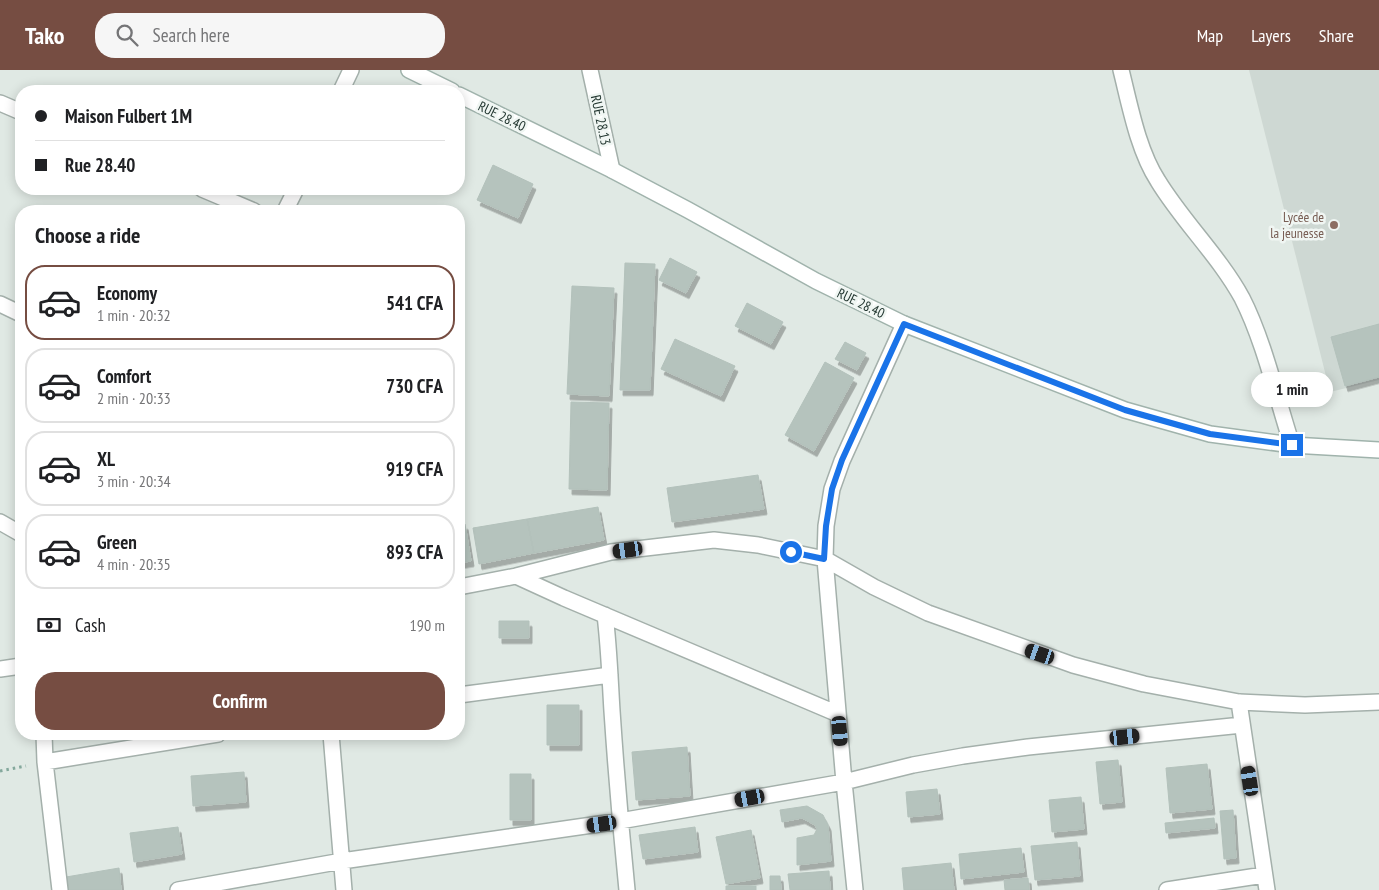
<!DOCTYPE html>
<html lang="en">
<head>
<meta charset="utf-8">
<style>
  body { margin:0; font-family:"PT Sans Narrow",sans-serif; background:#f6f6f6; color:#202124; height:100vh; display:flex; flex-direction:column; font-size:19px; white-space:nowrap }
  * { box-sizing:border-box; margin:0 }
  p { font-size:16px; color:#757577 }
  .icon { flex:none; width:28px; height:28px; fill:none; stroke:currentColor; stroke-width:2; stroke-linecap:round; stroke-linejoin:round }
  .map { position:relative; flex:1; overflow:hidden }
  .panel { position:absolute; left:15px; top:135px; width:450px; height:535px; display:flex; flex-direction:column; background:#fff; border-radius:20px; box-shadow:0 2px 12px #0003 }
  .panel>* { flex:none }
  .guide { position:absolute; left:15px; top:15px; width:450px; height:110px; border-radius:20px; box-shadow:0 2px 12px #0003; display:grid; align-content:center; height:110px; padding:0 20px; background:#fff }
  .end { position:absolute; width:22px; height:22px; margin:-11px; border:6px solid #1a73e8; background:#fff; box-shadow:0 0 0 2px #fff }
  .from { border-radius:50% }
  .bubble { position:absolute; height:35px; border-radius:18px; background:#fff; box-shadow:0 2px 12px #0003; font-size:16px; font-weight:800; line-height:35px; text-align:center }
  .car { position:absolute; width:15px; height:30px; margin:-15px -8px; border-radius:6px; box-shadow:0 0 4px 1px #0007; background:linear-gradient(#222 24%,#8ab4d8 0 40%,#222 0 76%,#8ab4d8 0 86%,#222 0) }
  .guide b { display:flex; align-items:center; gap:18px; height:48px; font-size:19px }
  .guide b+b { border-top:1px solid #e0e0e0 }
  .guide i { width:12px; height:12px; background:#202124 }
  ul { padding:0; list-style:none }
  li { display:flex; align-items:center; gap:15px; height:75px; margin:0 10px 8px; padding:0 10px; border:2px solid #e0e0e0; border-radius:20px }
  li div { flex:1 }
  li b { display:block; font-size:19px }
  li em { font-style:normal; font-weight:800 }
  li.current { border-color:#764d42 }
  li>.icon { width:45px; height:45px; stroke-width:1.5 }
  h2 { padding:0 20px; font-size:22px; line-height:60px }
  .pay { display:flex; align-items:center; gap:12px; height:55px; padding:0 20px; font-size:19px }
  .pay p { margin-inline-start:auto }
  .button { display:flex; gap:10px; margin-top:auto; padding:10px 20px }
  .button a { flex:1; height:58px; border-radius:20px; background:#764d42; color:#fff; font-size:20px; font-weight:800; line-height:58px; text-align:center }
  header { display:flex; align-items:center; gap:30px; box-sizing:border-box; height:70px; padding:0 25px; background:#764d42; color:#fff }
  header strong { font-size:24px }
  nav { display:flex; gap:28px; margin-inline-start:auto; font-size:18px }
  .search { width:350px; height:45px; background:#f6f6f6; display:flex; align-items:center; gap:12px; box-sizing:border-box; padding:0 18px; border-radius:20px; color:#757577; font-size:19px }
  .map>svg:first-child { display:block }
  .built { fill:#ced8d3 }
  .building { fill:#b5c3bd; stroke:#b3c1bb; filter:url(#shadow) }
  .lines { fill:none; stroke-linecap:round; stroke-linejoin:round }
  .street-casing { stroke:#a4b0ab; stroke-width:18 }
  .secondary-casing { stroke:#a0b3ac; stroke-width:18 }
  .path { stroke:#84a89c; stroke-width:3; stroke-dasharray:2.5 4; stroke-linecap:butt }
  .street { stroke:#fff; stroke-width:15 }
  .secondary { stroke:#fff; stroke-width:15 }
  .route { stroke:#1a73e8; stroke-width:6 }
  .education-dot { fill:#8d6e63; stroke:#f0f6f3; stroke-width:2 }
  .labels { text-anchor:middle; stroke-width:5; stroke-linejoin:round; paint-order:stroke }
  .street-label { font-size:14px; fill:#233731; stroke:#f0f6f3 }
  .education-label { font-size:14px; fill:#785e54; stroke:#f0f6f3; text-anchor:end }
</style>
</head>
<body>
<header>
<strong>Tako</strong>
<div class="search"><svg class="icon" aria-label="search" viewBox="0 0 24 24"><circle cx="10" cy="10" r="6"/><path d="M15 15l6 6"/></svg>Search here</div>
<nav><a>Map</a><a>Layers</a><a>Share</a></nav>
</header>
<div class="map">
<svg width="1379" height="820" viewBox="0 0 1379 820">
  <defs>
    <filter id="shadow"><feDropShadow dx="3" dy="5.5" stdDeviation="0" flood-color="#0004"/></filter>
  </defs>
  <rect width="100%" height="100%" fill="#e0e9e4"/>
  <path class="built" d="M1249,0H1379V310L1330,322Z"/>
  <path class="building" d="M493,95L533,114L518,148L477,130Z
    M670,188L697,202L686,223L659,210Z
    M625,193L655,194L650,320H620Z
    M572,216L614,218L609,326L567,324Z
    M747,233L783,252L771,274L735,256Z
    M1379,254V307L1345,316L1331,267Z
    M675,269L735,296L721,326L661,299Z
    M845,272L866,283L857,300L835,289Z
    M825,292L854,308L814,381L785,365Z
    M571,332L609,333L607,420L569,419Z
    M758,405L764,439L672,452L667,418Z
    M598,437L604,470L534,483L527,449Z
    M527,449L534,483L479,494L473,458Z
    M465,454L471,491L459,493V455Z
    M499,551H529V568H499Z
    M547,635H579V675H547Z
    M687,677L690,726L636,730L632,682Z
    M1118,690L1122,732L1100,734L1096,692Z
    M1207,694L1212,739L1170,743L1166,698Z
    M244,702L246,732L193,736L191,706Z
    M510,704H531V750H510Z
    M937,719L940,744L908,747L906,722Z
    M1081,727L1084,759L1052,762L1049,730Z
    M807,736L823,745L828,755L831,791L797,795V768L814,765L817,759L815,755L802,748L782,752L780,740Z
    M1233,740L1236,788L1224,789L1220,741Z
    M1214,748L1215,758L1166,763L1165,753Z
    M178,757L182,784L134,792L130,763Z
    M695,757L698,782L643,789L639,765Z
    M751,760L760,808L726,814L716,767Z
    M1077,772L1080,806L1035,810L1031,776Z
    M1021,778L1024,802L961,809L959,784Z
    M951,793L954,820H904L902,798Z
    M119,798L121,820H69L66,807Z
    M829,801L830,820H790L788,804Z
    M770,806H780L781,820H770Z
    M1028,808L1029,820H1005L1004,810Z
    M726,816H756V820H726Z"/>
  <g class="lines">
    <g class="street-casing">
      <path id="street" d="M590,0L612,100
        M1121,0C1130,36 1138,80 1158,111C1183,152 1219,186 1242,228C1264,271 1277,329 1292,375
        M341,21L351,0
        M0,33L21,42
        M202,119L254,141
        M285,141L296,119
        M0,234L21,244
        M0,452L21,464
        M516,506L564,528L838,644
        M459,517L516,506L611,482L714,470L758,475L825,489L874,517L928,543L1073,595L1144,614L1239,632L1305,635L1379,632
        M605,545C609,577 610,609 612,641C616,701 621,760 627,820
        M0,599L21,596
        M459,625L610,605
        M1239,632L1267,820
        M44,664L45,692L60,820
        M331,664L344,820
        M45,692L218,664
        M178,820L342,791L620,751L844,712L913,695L963,686L1028,677L1242,655
        M855,820L844,712L825,489L826,456L832,419L842,391L904,254
        M1167,820L1264,805"/>
    </g>
    <g class="secondary-casing">
      <path id="secondary" d="M409,0L452,21
        M459,25L612,100L688,140L816,211L904,254L1125,340L1210,364L1292,375L1379,380"/>
    </g>
    <path class="path" d="M0,701L26,696"/>
    <use href="#street" class="street"/>
    <use href="#secondary" class="secondary"/>
  </g>
  <g class="lines">
    <path class="route" d="M791,482L824,489L826,456L832,419L842,390L904,254L1125,340L1210,364L1292,375"/>
  </g>
  <circle class="education-dot" cx="1334" cy="155" r="5"/>
  <g class="labels">
    <g class="street-label">
      <text transform="translate(502 46) rotate(26)" y="5">RUE 28.40</text>
      <text transform="translate(601 50) rotate(78)" y="5">RUE 28.13</text>
      <text transform="translate(861 233) rotate(26)" y="5">RUE 28.40</text>
    </g>
    <g class="education-label">
      <text x="1324" y="152">Lycée de<tspan x="1324" dy="16">la jeunesse</tspan></text>
    </g>
  </g>
</svg>
<i class="end from" style="left:791px;top:482px"></i>
<i class="end" style="left:1292px;top:375px"></i>
<div class="bubble" style="left:1251px;top:302px;width:82px">1 min</div>
<i class="car" style="left:628px;top:480px;rotate:262deg"></i>
<i class="car" style="left:1040px;top:584px;rotate:289deg"></i>
<i class="car" style="left:840px;top:661px;rotate:175deg"></i>
<i class="car" style="left:1125px;top:667px;rotate:84deg"></i>
<i class="car" style="left:1250px;top:711px;rotate:351deg"></i>
<i class="car" style="left:750px;top:728px;rotate:260deg"></i>
<i class="car" style="left:602px;top:754px;rotate:262deg"></i>
<div class="guide">
<b><i class="from"></i>Maison Fulbert 1M</b>
<b><i></i>Rue 28.40</b>
</div>
<section class="panel">
<h2>Choose a ride</h2>
<ul>
<li class="current"><svg class="icon" aria-label="car" viewBox="0 0 24 24"><path d="M5 17H2v-5l4-1 3-4h7l3 4 3 1v5h-3M9 17h6M6 11h13"/><circle cx="7" cy="17" r="2"/><circle cx="17" cy="17" r="2"/></svg><div><b>Economy</b><p>1 min · 20:32</p></div><em>541 CFA</em></li>
<li><svg class="icon" aria-label="car" viewBox="0 0 24 24"><path d="M5 17H2v-5l4-1 3-4h7l3 4 3 1v5h-3M9 17h6M6 11h13"/><circle cx="7" cy="17" r="2"/><circle cx="17" cy="17" r="2"/></svg><div><b>Comfort</b><p>2 min · 20:33</p></div><em>730 CFA</em></li>
<li><svg class="icon" aria-label="car" viewBox="0 0 24 24"><path d="M5 17H2v-5l4-1 3-4h7l3 4 3 1v5h-3M9 17h6M6 11h13"/><circle cx="7" cy="17" r="2"/><circle cx="17" cy="17" r="2"/></svg><div><b>XL</b><p>3 min · 20:34</p></div><em>919 CFA</em></li>
<li><svg class="icon" aria-label="car" viewBox="0 0 24 24"><path d="M5 17H2v-5l4-1 3-4h7l3 4 3 1v5h-3M9 17h6M6 11h13"/><circle cx="7" cy="17" r="2"/><circle cx="17" cy="17" r="2"/></svg><div><b>Green</b><p>4 min · 20:35</p></div><em>893 CFA</em></li>
</ul>
<div class="pay"><svg class="icon" aria-label="cash" viewBox="0 0 24 24"><path d="M3 7h18v10H3z"/><circle cx="12" cy="12" r="2"/></svg>Cash<p>190 m</p></div>
<div class="button"><a>Confirm</a></div>
</section>
</div>
</body>
</html>
